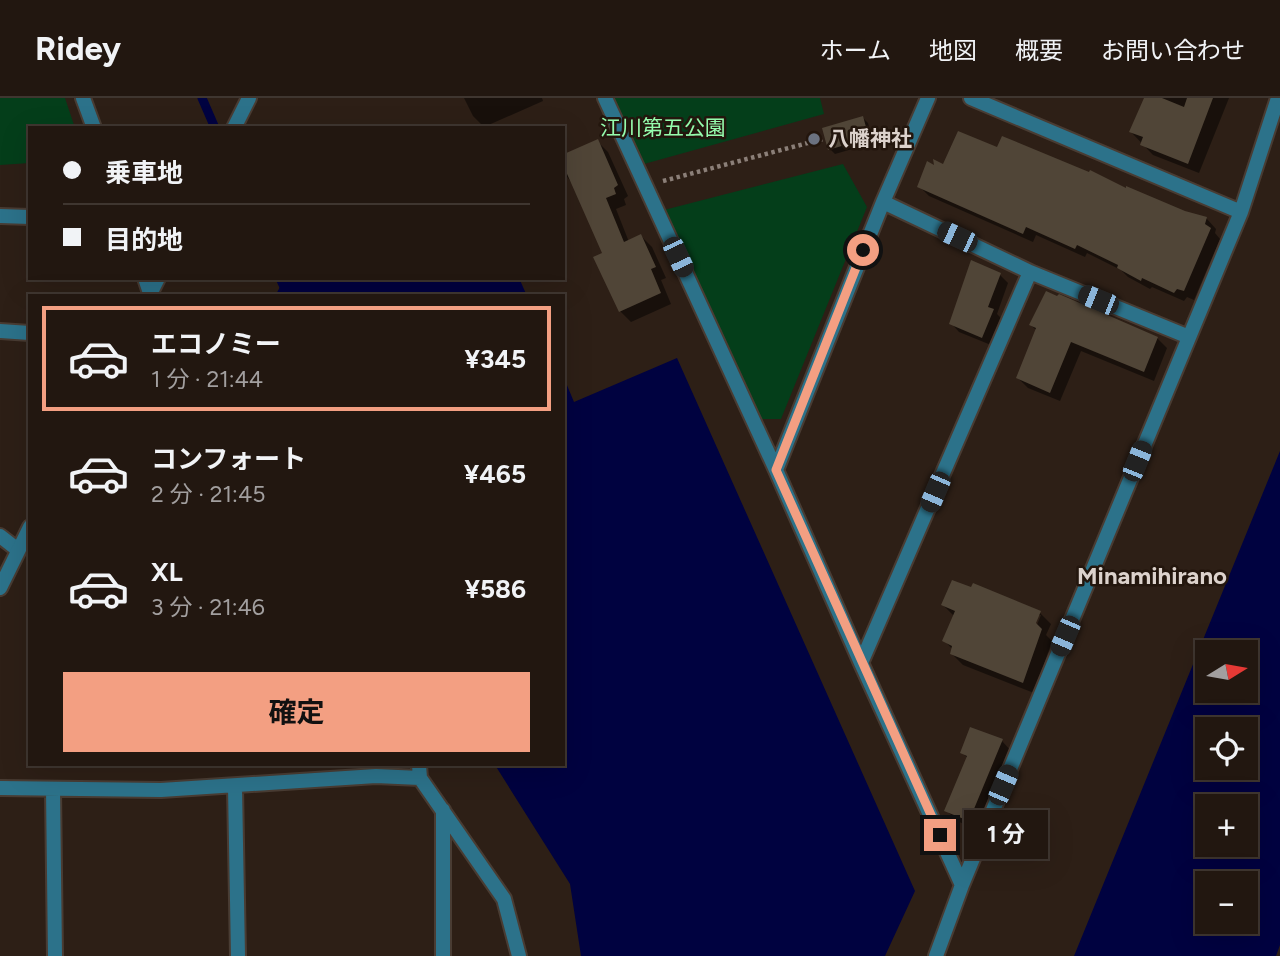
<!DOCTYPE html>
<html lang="ja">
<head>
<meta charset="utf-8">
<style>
  body { margin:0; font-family:Figtree,"Noto Sans JP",sans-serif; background:#2a2019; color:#f1f3f6; height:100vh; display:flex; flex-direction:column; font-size:26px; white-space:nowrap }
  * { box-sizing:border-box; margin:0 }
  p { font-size:23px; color:#a29f9f }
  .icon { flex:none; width:38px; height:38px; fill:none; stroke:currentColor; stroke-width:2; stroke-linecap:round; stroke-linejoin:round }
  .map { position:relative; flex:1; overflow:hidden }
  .details { position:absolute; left:28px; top:196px; width:537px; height:472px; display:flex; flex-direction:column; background:#221710; border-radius:0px; box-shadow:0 7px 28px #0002,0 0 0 2px #3f3630 }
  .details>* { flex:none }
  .top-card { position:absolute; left:28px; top:28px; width:537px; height:154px; border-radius:0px; box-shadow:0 7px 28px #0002,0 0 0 2px #3f3630; display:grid; align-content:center; height:154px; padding:0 35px; background:#221710 }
  .needle { width:46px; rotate:79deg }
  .tools { position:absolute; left:1195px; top:542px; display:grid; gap:14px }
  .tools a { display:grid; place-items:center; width:63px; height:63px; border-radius:0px; background:#221710; box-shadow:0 7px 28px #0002,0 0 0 2px #3f3630; font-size:35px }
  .end { position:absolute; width:32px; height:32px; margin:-16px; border:9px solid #f39f82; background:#111; box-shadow:0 0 0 4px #111 }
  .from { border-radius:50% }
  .bubble { position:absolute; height:49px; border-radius:0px; background:#221710; box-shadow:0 7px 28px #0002,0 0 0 2px #3f3630; font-size:23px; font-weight:700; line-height:49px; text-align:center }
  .car { position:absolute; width:21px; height:42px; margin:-21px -10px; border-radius:9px; box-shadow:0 0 5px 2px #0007; background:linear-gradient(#222 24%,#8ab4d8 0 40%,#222 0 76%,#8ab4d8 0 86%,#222 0) }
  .top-card b { display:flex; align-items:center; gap:24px; height:66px; font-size:26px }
  .top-card b+b { border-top:2px solid #3f3630 }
  .top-card i { width:18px; height:18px; background:#f1f3f6 }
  ul { padding:12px 0 0; list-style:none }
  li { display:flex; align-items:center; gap:21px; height:105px; margin:0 14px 10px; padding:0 21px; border:4px solid transparent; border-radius:0px }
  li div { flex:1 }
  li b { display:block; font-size:26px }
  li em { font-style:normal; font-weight:700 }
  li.active { border-color:#f39f82 }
  li>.icon { width:63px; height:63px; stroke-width:1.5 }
  .button { display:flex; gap:14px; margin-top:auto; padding:14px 35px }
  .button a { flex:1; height:80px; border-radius:0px; background:#f39f82; color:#111; font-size:28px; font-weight:700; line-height:80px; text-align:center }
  header { display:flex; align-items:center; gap:42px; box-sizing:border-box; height:98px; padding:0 35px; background:#221710; border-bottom:2px solid #3f3630 }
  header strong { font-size:33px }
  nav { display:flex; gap:38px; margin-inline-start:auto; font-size:24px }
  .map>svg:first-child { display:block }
  .green { fill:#043e1a }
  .water { fill:#000240; fill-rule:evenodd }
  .shadow { fill:#0007; fill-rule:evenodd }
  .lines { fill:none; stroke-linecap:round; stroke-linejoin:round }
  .stream { stroke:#000240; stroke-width:9 }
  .building { fill:#504537 }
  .minor-casing { stroke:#493c33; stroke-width:18 }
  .tertiary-casing { stroke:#493c33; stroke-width:18 }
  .path { stroke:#8b7f78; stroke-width:4.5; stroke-dasharray:3.5 3.5; stroke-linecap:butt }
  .minor { stroke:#2c728a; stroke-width:14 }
  .tertiary { stroke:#2c728a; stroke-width:14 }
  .route { stroke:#f39f82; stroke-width:9 }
  .worship-dot { fill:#6b7280; stroke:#23160d; stroke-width:2.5 }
  .labels { text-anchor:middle; stroke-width:5; stroke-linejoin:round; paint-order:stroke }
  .park-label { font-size:21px; fill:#95fcad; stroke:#23160d }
  .poi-label { font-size:21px; font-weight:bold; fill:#dcd2cc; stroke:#23160d; text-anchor:start }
  .quarter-label { font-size:24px; font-weight:bold; fill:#dcd2cc; stroke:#23160d }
</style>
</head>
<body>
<header>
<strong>Ridey</strong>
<nav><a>ホーム</a><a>地図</a><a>概要</a><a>お問い合わせ</a></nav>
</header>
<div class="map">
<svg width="1280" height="858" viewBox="0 0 1280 858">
  <rect width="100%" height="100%" fill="#2d1f16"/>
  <path class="green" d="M0,0H65L75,30H30V65L0,67Z
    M614,0H820L824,16L644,66Z
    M843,66L867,109L781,321H760L664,112Z"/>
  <path class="water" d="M285,180H519L527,198H275Z
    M677,260L915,793L885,858H581L570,786L495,667H564V280L574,304Z
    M1280,353V847L1276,858H1074ZM1208,555H1246V593H1208ZM1208,632H1246V670H1208ZM1208,709H1246V747H1208ZM1208,786H1246V824H1208Z"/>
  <path class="shadow" d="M464,0H542L543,3L484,29L473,18Z
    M1146,0H1229L1199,75L1153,57L1131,34Z
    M863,20L868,25L873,45L835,56L830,51Z
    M597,43L608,54L628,98L624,101L626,107L616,111L629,144L641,138L652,149L666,180L661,182L671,206L631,224L620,213L604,156L572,85L564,75V58Z
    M998,51L1207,121L1216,131L1215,135L1220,141L1194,202L1187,199L1184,203L1152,189L1150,191L1128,179L1121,172L1087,155L1085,159L1036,137L1033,144L929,98L919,88L937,70Z
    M1000,177L1008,185L997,216L1002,221L991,247L959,234L951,225Z
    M1031,227L1157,240L1167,250L1154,283L1081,253L1060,303L1028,290L1018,280L1037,233Z
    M974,487L1040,515L1051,526L1046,537L1052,543L1034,595L963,567L952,556L953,552L944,542L954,518L943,507ZM1038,517H1041L1034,534L1031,533Z
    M1002,643L1012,654L980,733L957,723L946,712L968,660L962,655Z"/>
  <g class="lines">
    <path class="stream" d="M202,0L215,30
      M280,180L288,198"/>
  </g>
  <path class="building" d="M1144,0H1162L1184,9L1187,0H1213L1188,66L1140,47L1143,39L1129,34Z
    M863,18L869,40L828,52L822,30Z
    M958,33L997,49L1002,38L1089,74L1090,72L1126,90V88L1185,113L1207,119L1205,126L1211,130L1184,193L1177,191L1174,195L1142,180L1141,183L1117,170L1118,167L1077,147L1075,151L1026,129L1023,136L917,89L927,63L934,67L933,61L943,66Z
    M598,41L618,87L614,90L616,96L606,100L624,144L641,136L656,169L651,171L661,195L619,214L593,159L602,155L564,69V56Z
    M971,162L1001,175L988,209L994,211L982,240L949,226Z
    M1046,193L1057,198L1059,196L1158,239L1144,274L1071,244L1050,295L1016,280L1036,230L1029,227Z
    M952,482L971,489L973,485L1041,513L1036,525L1042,531L1023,585L950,556L952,548L942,543L955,513L941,507Z
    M970,629L1003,641L969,723L944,713L967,658L960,655Z"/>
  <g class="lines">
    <g class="minor-casing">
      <path id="minor" d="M83,0L94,30
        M605,0L776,372L861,565L962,787
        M971,0L1241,114
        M883,104L1030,174L1189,239
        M0,118L30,119
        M145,180L151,198
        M0,233L30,235
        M776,372L883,104L928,0
        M0,438L18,452
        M861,565L1030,174
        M419,667L420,680L504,801L519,858
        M235,689L238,858
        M0,690L161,692L376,678L420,680
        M53,691L55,858
        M443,858V712
        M936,858L962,787L1241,114L1278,0"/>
    </g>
    <g class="tertiary-casing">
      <path id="tertiary" d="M234,30L249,0
        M149,198L158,180
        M0,490L30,429"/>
    </g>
    <path class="path" d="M663,83L823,41"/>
    <use href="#minor" class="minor"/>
    <use href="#tertiary" class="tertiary"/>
  </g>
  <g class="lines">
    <path class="route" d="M863,152L776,372L940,737"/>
  </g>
  <circle class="worship-dot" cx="814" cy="41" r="7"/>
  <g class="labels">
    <g class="park-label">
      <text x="663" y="37">江川第五公園</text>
    </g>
    <g class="poi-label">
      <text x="828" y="48">八幡神社</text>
    </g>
    <g class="quarter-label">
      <text x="1152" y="486">Minamihirano</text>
    </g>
  </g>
</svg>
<div class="tools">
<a><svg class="needle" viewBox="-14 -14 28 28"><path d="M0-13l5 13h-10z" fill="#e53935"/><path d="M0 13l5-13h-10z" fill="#a29f9f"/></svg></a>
<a><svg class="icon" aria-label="locate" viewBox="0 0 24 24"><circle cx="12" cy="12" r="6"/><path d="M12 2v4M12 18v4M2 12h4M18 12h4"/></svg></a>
<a>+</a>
<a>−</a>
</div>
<i class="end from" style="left:863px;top:152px"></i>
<i class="end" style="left:940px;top:737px"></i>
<div class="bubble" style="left:964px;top:712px;width:84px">1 分</div>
<i class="car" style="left:957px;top:139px;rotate:295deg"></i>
<i class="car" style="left:678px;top:159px;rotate:155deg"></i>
<i class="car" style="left:1098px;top:202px;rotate:292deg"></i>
<i class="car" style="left:1137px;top:363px;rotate:22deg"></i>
<i class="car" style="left:935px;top:394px;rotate:203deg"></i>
<i class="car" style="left:1065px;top:538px;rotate:203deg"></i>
<i class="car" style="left:1003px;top:687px;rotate:23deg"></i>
<div class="top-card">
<b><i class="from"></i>乗車地</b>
<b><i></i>目的地</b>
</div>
<section class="details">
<ul>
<li class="active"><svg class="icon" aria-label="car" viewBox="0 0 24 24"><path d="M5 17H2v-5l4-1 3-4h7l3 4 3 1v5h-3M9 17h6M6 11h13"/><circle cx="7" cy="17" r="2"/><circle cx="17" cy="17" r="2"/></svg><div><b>エコノミー</b><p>1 分 · 21:44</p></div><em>¥345</em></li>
<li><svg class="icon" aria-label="car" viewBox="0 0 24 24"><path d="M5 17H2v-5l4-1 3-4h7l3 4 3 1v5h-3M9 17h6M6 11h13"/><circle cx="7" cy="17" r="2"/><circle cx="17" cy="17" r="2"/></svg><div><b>コンフォート</b><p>2 分 · 21:45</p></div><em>¥465</em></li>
<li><svg class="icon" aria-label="car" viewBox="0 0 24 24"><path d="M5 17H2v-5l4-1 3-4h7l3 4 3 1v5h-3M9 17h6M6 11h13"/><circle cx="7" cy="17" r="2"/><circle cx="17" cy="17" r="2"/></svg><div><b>XL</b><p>3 分 · 21:46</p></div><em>¥586</em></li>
</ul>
<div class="button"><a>確定</a></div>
</section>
</div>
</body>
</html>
